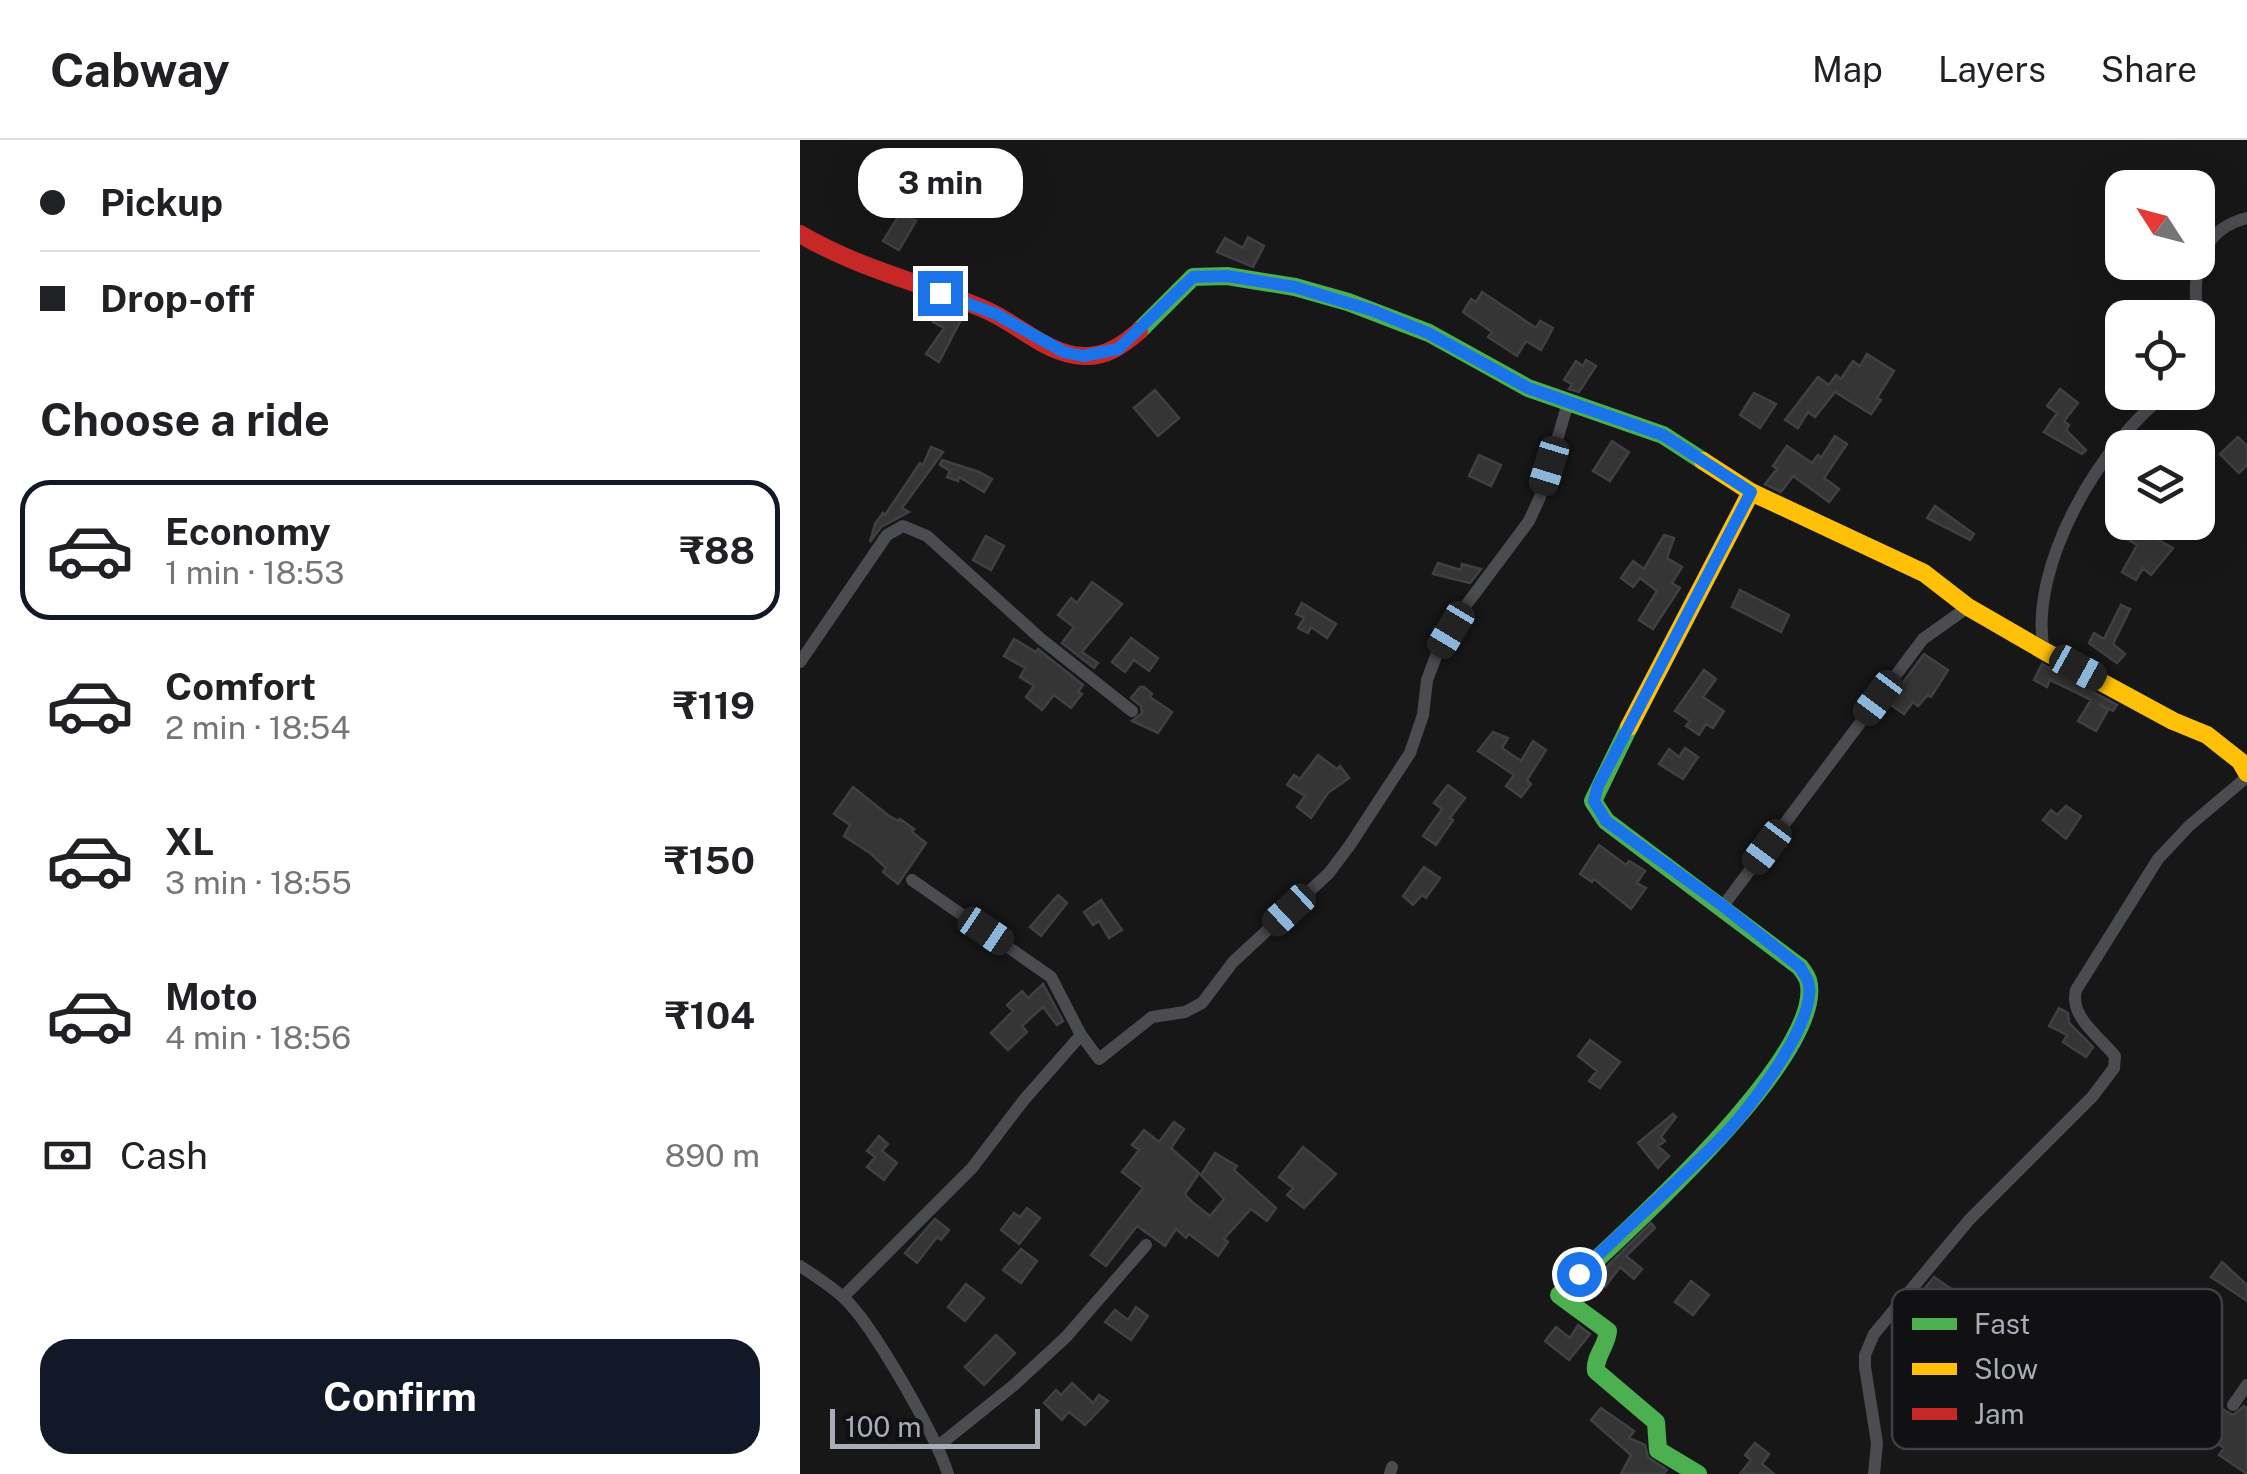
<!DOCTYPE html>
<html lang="en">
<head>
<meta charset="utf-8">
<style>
  body { margin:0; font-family:"Public Sans",sans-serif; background:#f6f6f6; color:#202124; height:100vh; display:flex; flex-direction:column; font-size:38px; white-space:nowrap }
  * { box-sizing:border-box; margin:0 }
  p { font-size:32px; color:#757577 }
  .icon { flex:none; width:55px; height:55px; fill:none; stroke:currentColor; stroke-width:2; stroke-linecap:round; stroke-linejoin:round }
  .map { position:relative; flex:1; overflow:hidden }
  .side { display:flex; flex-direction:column; background:#fff; width:800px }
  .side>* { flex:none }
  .banner { display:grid; align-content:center; height:220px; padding:0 40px; background:#fff }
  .needle { width:65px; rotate:306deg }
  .tools { position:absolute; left:1305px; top:30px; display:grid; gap:20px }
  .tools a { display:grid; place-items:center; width:110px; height:110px; border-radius:20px; background:#fff; box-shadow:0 10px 40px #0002; font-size:50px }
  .scale { position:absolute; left:30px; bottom:25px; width:210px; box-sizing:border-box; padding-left:10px; border:5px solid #a8adb8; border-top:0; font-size:28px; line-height:35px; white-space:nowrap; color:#a8adb8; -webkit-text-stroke:8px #111113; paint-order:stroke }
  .end { position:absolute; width:45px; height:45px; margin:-22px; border:12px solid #1a73e8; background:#fff; box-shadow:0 0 0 5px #fff }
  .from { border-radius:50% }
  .bubble { position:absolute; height:70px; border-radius:30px; background:#fff; box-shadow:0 10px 40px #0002; font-size:32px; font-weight:700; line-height:70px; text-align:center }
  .car { position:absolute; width:30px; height:60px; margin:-30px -15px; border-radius:12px; box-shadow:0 0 8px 2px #0007; background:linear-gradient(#222 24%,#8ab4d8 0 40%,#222 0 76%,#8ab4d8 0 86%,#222 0) }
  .banner b { display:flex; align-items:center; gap:35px; height:95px; font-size:38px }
  .banner b+b { border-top:2px solid #e0e0e0 }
  .banner i { width:25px; height:25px; background:#202124 }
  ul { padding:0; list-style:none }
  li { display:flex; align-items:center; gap:30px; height:140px; margin:0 20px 15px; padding:0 20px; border:5px solid transparent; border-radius:30px }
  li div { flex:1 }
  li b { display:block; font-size:38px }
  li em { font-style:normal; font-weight:700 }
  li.selected { border-color:#111827 }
  li>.icon { width:90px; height:90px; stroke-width:1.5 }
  h2 { padding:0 40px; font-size:45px; line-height:120px }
  .pay { display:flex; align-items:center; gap:25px; height:110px; padding:0 40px; font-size:38px }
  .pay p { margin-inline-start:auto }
  .cta { display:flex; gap:20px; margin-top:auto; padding:20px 40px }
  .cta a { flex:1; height:115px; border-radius:30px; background:#111827; color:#fff; font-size:40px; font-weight:700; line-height:115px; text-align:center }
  header { display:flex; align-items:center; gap:60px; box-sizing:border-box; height:140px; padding:0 50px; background:#fff; border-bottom:2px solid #e0e0e0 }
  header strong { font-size:48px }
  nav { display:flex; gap:55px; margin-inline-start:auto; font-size:35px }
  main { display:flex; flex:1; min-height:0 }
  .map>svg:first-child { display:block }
  .building { fill:#353536; stroke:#3f4043; stroke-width:2.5 }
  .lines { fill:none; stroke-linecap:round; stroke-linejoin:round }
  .street { stroke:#4b4c50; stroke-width:12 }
  .fast { stroke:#4caf50; stroke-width:18 }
  .slow { stroke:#ffc107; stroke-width:18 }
  .jam { stroke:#c62828; stroke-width:18 }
  .route { stroke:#1a73e8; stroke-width:12 }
  .key { fill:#111113; stroke:#3e4045; stroke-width:2.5 }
  .key-label { font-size:28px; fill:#a8adb8 }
</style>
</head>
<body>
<header>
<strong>Cabway</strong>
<nav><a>Map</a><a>Layers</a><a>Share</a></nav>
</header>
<main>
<section class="side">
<div class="banner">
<b><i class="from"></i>Pickup</b>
<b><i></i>Drop-off</b>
</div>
<h2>Choose a ride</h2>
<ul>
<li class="selected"><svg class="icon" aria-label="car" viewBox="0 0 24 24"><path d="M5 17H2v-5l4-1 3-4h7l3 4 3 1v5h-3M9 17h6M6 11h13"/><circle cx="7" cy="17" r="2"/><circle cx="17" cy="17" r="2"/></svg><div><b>Economy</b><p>1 min · 18:53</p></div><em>₹88</em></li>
<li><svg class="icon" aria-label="car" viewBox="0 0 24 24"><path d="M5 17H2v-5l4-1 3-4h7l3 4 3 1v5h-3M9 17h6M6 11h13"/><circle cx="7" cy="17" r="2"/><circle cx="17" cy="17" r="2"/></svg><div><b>Comfort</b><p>2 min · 18:54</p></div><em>₹119</em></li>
<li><svg class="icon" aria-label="car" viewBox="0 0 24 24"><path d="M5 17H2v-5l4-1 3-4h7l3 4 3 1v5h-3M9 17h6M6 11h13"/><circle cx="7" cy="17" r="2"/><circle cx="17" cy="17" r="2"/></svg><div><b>XL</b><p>3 min · 18:55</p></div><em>₹150</em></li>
<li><svg class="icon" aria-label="car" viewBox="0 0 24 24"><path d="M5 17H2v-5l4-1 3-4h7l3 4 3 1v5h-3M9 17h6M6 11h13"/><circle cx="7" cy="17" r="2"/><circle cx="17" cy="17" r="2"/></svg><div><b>Moto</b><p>4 min · 18:56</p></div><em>₹104</em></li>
</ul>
<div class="pay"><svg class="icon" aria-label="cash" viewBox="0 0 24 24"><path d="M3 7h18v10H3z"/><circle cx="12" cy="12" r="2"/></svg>Cash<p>890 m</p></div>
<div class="cta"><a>Confirm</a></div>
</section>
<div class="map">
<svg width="1447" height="1334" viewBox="0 0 1447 1334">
  <rect width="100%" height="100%" fill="#171717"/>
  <path class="building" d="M101,72L116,81L99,110L83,101Z
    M448,97L464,106L453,127L417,112L425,98L443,108Z
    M682,152L736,188L740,181L753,188L741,210L726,201L717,216L688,197L692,192L663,172L671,159L676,162Z
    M135,164L164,174L139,222L126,214L144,188L133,182L138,172L132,169Z
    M1067,214L1094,231L1077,258L1081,260L1071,274L1035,252L1015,277L1008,272L998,288L985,280L1018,237L1029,245L1036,235L1041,239L1053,221L1060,226Z
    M786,220L796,226L779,252L769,249L772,244L764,240L776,221L783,226Z
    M1260,249L1278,263L1264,281L1269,285L1266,290L1286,310L1282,314L1244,292L1257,273L1247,266Z
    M355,250L379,278L358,296L334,268Z
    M954,253L976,264L960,288L940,275Z
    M1035,296L1047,304L1024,338L1039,349L1029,362L993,336L981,352L965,344L977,329L973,326L987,306L1012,323L1018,315L1021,318Z
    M1438,297L1447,306V325L1439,333L1420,314Z
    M812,301L829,312L810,341L793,331Z
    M131,307L143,312L102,368L109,372L81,387L70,402L75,384L83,373L85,375L120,323L123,325Z
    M679,315L701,325L691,346L669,336Z
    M142,320L179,332L192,339L184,352L159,337L158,341L147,337L150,331L140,325Z
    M1135,366L1174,394L1170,400L1127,378Z
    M1327,382L1373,408L1351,435L1343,428L1336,440L1322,432L1337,405L1320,395Z
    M864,395L874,398L867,418L882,427L872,443L880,448L853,489L839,480L857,451L840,438L833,447L821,438L833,421L844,429Z
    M186,396L204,406L191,430L173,420Z
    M638,423L661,430L662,424L681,429L670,443L633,434Z
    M292,442L322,464L282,512L298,523L294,528L262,503L274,487L258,475L271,458L277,463Z
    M940,450L989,475L981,492L932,467Z
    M502,463L536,484L527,498L511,487L508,493L498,488L504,478L496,474Z
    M1321,465L1330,469L1313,504L1325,514L1317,523L1289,503L1294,493L1304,499Z
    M331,498L358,518L349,531L334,520L325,532L312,522Z
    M214,499L236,512L238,509L283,545L278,552L282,554L271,568L254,555L242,570L226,557L234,546L220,537L225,528L204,516Z
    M1124,514L1148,530L1131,557L1128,555L1118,566L1113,562L1104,574L1088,563Z
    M1242,524L1317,565L1313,571L1299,564L1308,570L1296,591L1278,581L1291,560L1250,540L1247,547L1234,540Z
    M904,530L916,539L903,557L924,571L913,588L906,584L899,595L886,586L890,581L875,571Z
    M340,547H344L352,554L350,557L372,572L358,593L332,581L342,573L341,566L331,558Z
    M693,592L708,598L702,608L721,621L733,601L746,610L727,640L731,644L721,657L706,646L714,635L678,611Z
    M885,608L898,617L883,639L859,624L869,609L879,617Z
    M518,615L537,629L540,626L549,638L528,653L511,678L497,667L505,656L487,645L494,635L500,639Z
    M648,645L665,658L650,678L653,680L636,705L623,696L642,669L634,663Z
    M53,647L88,675L98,681L100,679L114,689L112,692L126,703L98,744L83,732L86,728L70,713L44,696L50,685L34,674Z
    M1266,666L1281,676L1266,699L1243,680L1251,670L1257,675Z
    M799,705L826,725L829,721L845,731L837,743L846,748L831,769L794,739L792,742L780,734Z
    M624,727L640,738L626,758L622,755L613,765L603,756Z
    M258,755L267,763L241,796L230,787Z
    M301,760L322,790L309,798L299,781L293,785L284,772Z
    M243,844L263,881L257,885L243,867L222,886L227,892L208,910L191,893L213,871L207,865L222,851L228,858Z
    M1259,868L1268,873L1269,883L1293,907L1286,917L1263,902L1267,895L1249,886Z
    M790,900L820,922L800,948L789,941L797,931L778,916Z
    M873,974L876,977L861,997L865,1001L858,1006L869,1016L858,1028L838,1003Z
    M374,982L384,989L371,1008L399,1033L385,1054L391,1061L410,1076L424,1059L401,1035L415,1013L437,1026L434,1030L476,1068L467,1081L451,1069L424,1099L428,1102L418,1116L389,1094L386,1098L376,1089L365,1106L337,1086L306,1126L291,1115L343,1048L322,1032L339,1010L332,1005L344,990L359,1002Z
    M79,996L88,1004L82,1011L97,1023L84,1040L67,1027L75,1017L67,1011Z
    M503,1007L536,1034L504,1068L487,1055L493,1048L479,1037Z
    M227,1068L240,1078L219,1104L201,1090L214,1073L220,1077Z
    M135,1079L149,1090L141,1100L137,1097L117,1123L105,1113Z
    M851,1083L855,1088L826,1116L842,1129L834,1139L820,1127L805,1147L794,1139Z
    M221,1109L237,1121L221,1143L203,1130Z
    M1422,1122L1447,1145V1161L1411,1137Z
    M1134,1137L1157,1153L1135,1185L1110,1167Z
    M891,1141L909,1155L893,1175L875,1162Z
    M166,1144L184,1158L165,1181L148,1167Z
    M336,1167L348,1176L331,1200L305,1182L315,1170L328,1180Z
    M778,1185L790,1194L769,1220L745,1201L756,1187L770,1198Z
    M196,1195L215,1213L184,1245L165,1227Z
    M272,1243L293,1263L299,1255L308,1261L285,1285L269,1272L262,1280L244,1263L256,1250L261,1255Z
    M1444,1266L1447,1268V1334L1419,1315L1424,1308L1406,1296L1424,1270L1433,1275Z
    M801,1268L834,1291L829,1298L845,1305L848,1317L867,1330L863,1334H821L831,1315L791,1280Z
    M955,1303L969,1314L962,1324L974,1334H940L951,1320L945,1315Z"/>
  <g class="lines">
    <path class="street" d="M1398,229C1410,206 1398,183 1396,158C1394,120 1408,87 1447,78
      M1244,511C1227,427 1302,300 1369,252
      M0,522L87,395L103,386L127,396L241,499L332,571
      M112,740L251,837L281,895
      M923,766L1123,499L1168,467
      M0,1126C15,1136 31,1146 44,1158C73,1185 136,1296 148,1334
      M43,1157L172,1028L223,961L281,895L299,919L352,877L385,872L402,863L433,822L529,733L550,705L610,613L623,575L627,540L638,511L664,468L729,381L740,357L768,263
      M1433,1265L1447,1245
      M137,1307L214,1245L266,1197L346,1105
      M590,1334L592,1327
      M1074,1334L1077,1303L1065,1227V1215L1074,1194L1169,1080L1292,957L1314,928L1315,916C1300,897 1269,877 1276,850L1358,719L1389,686L1447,637"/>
    <path class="fast" d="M339,191L393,137L427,136L495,147L548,162L629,193L728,248L863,295L903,321
      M829,587L793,661L806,681L1000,827C1003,831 1006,835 1008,840C1029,915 811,1104 759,1155L808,1191C807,1206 794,1217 796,1231L856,1282L858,1310L898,1334"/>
    <path class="slow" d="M903,321L951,352L1124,433L1168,467L1244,511L1373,581L1407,595L1440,621L1447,633
      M829,587L951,352"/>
    <path class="jam" d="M0,94C59,129 124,143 186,170C219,184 247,215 284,216C306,217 323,205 339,191"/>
  </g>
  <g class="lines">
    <path class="route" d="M140,153L196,174L264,212L283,216L318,209L393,137L427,136L495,147L571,170L628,193L728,248L863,295L951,352L798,646L794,661L806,681L923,766L1000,827C1002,832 1006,836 1008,841C1020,878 950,968 925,994C878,1043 826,1086 779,1134"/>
  </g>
  <rect x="1092" y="1149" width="330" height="160" rx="15" class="key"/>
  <rect x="1112" y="1178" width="45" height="12" fill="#4caf50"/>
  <rect x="1112" y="1223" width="45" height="12" fill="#ffc107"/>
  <rect x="1112" y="1268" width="45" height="12" fill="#c62828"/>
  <g class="key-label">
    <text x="1174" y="1194">Fast</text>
    <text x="1174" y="1239">Slow</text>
    <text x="1174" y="1284">Jam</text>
  </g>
</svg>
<div class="tools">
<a><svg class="needle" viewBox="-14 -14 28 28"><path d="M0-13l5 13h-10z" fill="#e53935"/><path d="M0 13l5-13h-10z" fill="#757577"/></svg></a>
<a><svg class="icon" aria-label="locate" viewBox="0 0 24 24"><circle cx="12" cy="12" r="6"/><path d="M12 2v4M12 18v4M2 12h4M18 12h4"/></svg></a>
<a><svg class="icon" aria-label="layers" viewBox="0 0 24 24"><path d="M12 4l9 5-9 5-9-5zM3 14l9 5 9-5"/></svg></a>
</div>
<div class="scale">100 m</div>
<i class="end from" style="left:779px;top:1134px"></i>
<i class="end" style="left:140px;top:153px"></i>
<div class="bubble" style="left:58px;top:8px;width:165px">3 min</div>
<i class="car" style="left:749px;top:326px;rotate:197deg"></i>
<i class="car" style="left:651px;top:490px;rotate:211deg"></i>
<i class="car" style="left:1278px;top:528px;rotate:119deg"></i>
<i class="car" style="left:1078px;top:558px;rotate:217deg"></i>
<i class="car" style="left:967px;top:707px;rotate:217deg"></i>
<i class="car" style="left:489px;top:770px;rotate:227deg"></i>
<i class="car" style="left:186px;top:791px;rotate:124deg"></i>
</div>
</main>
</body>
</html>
